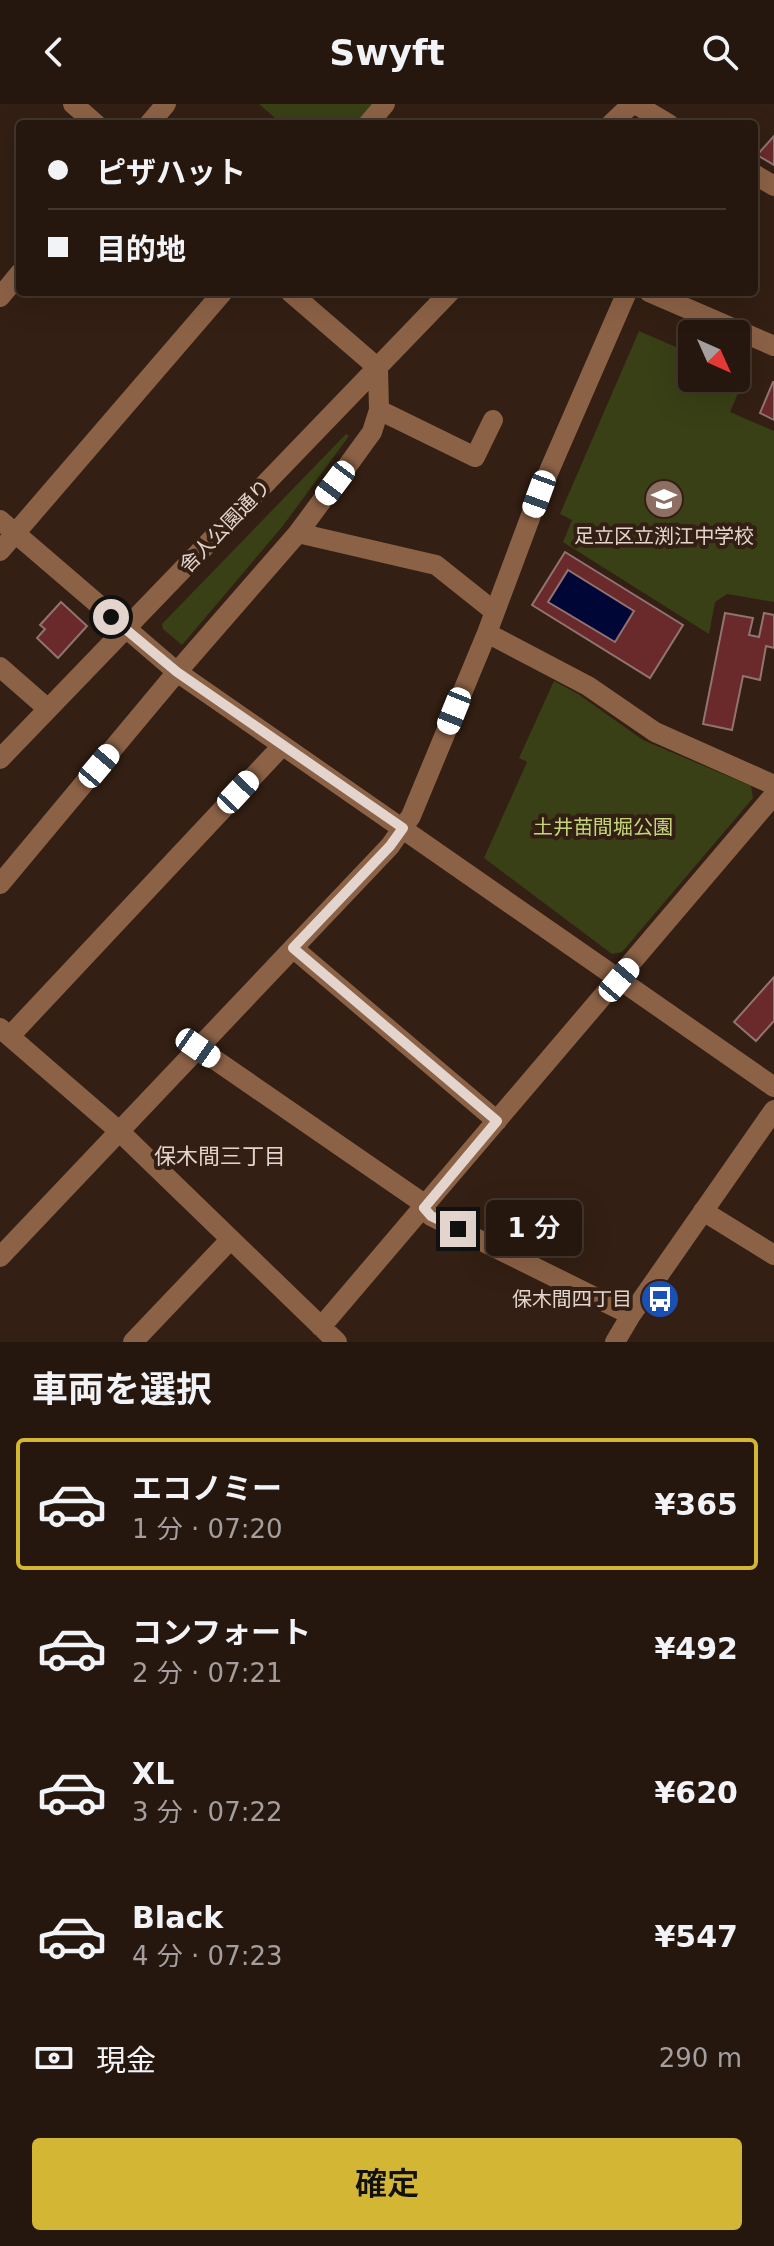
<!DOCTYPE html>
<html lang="ja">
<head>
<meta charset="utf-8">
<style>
  body { margin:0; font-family:"DejaVu Sans","Noto Sans JP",sans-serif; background:#32241c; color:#f1f3f6; height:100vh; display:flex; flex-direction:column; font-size:30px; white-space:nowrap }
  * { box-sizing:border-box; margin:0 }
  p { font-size:26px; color:#a49f9e }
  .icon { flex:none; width:44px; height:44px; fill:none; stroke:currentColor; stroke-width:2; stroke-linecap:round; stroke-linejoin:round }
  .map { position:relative; height:1238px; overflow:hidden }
  .side { display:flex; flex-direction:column; background:#26170e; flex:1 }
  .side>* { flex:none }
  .guide { position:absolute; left:16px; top:16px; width:742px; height:176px; border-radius:8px; box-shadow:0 8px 32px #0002,0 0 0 2px #42362e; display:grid; align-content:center; height:176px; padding:0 32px; background:#26170e }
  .needle { width:52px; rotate:135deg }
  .fabs { position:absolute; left:678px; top:216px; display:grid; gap:16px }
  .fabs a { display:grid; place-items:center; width:72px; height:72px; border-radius:8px; background:#26170e; box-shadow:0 8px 32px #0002,0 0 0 2px #42362e; font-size:40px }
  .end { position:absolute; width:36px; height:36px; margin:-18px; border:10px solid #e3d5cd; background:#111; box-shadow:0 0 0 4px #111 }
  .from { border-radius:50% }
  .bubble { position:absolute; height:56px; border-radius:8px; background:#26170e; box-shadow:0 8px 32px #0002,0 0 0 2px #42362e; font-size:26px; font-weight:600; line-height:56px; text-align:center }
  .car { position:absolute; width:24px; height:48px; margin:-24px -12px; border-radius:10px; box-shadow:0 0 6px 2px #0007; background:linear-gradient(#fff 24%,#345 0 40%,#fff 0 76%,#345 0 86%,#fff 0) }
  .guide b { display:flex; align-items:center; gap:28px; height:76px; font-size:30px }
  .guide b+b { border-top:2px solid #42362e }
  .guide i { width:20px; height:20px; background:#f1f3f6 }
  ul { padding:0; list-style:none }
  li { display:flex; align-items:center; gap:24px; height:132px; margin:0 16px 12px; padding:0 16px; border:4px solid transparent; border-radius:8px }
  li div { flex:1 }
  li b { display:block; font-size:30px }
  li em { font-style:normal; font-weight:600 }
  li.on { border-color:#d4b635 }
  li>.icon { width:72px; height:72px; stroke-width:1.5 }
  h2 { padding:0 32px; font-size:36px; line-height:96px }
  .pay { display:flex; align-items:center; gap:20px; height:88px; padding:0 32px; font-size:30px }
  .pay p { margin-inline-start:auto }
  .button { display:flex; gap:16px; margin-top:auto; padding:16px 32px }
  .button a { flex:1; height:92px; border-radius:8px; background:#d4b635; color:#111; font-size:32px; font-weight:600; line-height:92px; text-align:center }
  header { display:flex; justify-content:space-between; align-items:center; height:104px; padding:0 32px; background:#26170e; font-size:36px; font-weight:600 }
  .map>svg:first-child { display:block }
  .green { fill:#394016 }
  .water { fill:#000635 }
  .building { fill:#6a2a2b; stroke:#917372; stroke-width:2; fill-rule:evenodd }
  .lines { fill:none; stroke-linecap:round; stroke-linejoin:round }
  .minor { stroke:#8c6246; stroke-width:20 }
  .route { stroke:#e3d5cd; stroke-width:10 }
  .labels { text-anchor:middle; stroke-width:8; stroke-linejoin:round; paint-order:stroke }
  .street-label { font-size:20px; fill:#e3d5cd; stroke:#331f13 }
  .poi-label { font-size:20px; fill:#e3d5cd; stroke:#331f13 }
  .park-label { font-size:20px; fill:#c4d778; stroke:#331f13 }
  .neighbourhood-label { font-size:22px; fill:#e3d5cd; stroke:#331f13 }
</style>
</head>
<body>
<header><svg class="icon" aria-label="back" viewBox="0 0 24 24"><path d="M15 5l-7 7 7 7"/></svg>Swyft<svg class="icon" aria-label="search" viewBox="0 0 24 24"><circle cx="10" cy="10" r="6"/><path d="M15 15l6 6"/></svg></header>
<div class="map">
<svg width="774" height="1238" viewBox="0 0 774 1238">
  <rect width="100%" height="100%" fill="#331f13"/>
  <path class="green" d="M259,0H374L357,20H282Z
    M639,227L692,250V274H736V269L745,273L730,308L774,327V498L727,490L715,498L709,530L563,438L572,416L560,410Z
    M346,330L349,332L282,423L182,541L163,525L162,520Z
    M554,577L578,590L643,636L751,682L753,694L622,848L612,850L484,754L527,658L519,654Z"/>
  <path class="water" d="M568,466L634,507L615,538L548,498Z"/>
  <path class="building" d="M774,32V61L757,51Z
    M773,278H774V316L760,309Z
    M565,448L683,521L650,574L532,501ZM568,466L634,507L615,538L548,498Z
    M61,498L87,522L58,554L37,534L45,525L40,521Z
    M725,509L753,514L749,531L759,533L764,509L774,511V544L766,542L760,576L743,572L732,626L703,620Z
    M774,873V917L756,937L734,918Z"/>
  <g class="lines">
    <path class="minor" d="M73,0L96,20
      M635,0L669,20
      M149,20L166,0
      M368,20L385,0
      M611,20L632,0
      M754,70L774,82
      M649,188L774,242
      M0,193L20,169
      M379,306L475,353L493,316
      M0,416L177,568L774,983
      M298,429L436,461L495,508
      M0,447L223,188
      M487,529L588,582L655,628L774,681
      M0,563L48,605
      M0,655L450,188
      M0,780L177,568L298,429L335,379L372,328L379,306L378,264L290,188
      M293,844L497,1017
      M0,924L119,1027L337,1238
      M10,932L282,642
      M198,944L417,1095L431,1112L631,1211
      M703,1107L774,1151
      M0,1153L390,742L411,712L487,529L539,390L627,188
      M321,1223L774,691
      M133,1238L230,1136
      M615,1238L631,1211L774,1006"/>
  </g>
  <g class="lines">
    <path class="route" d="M111,513L177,568L403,724L390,742L293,844L497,1017L424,1104L431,1112L458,1125"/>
  </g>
  <defs>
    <g id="school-disc" transform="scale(2)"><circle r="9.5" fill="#8d6e63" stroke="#331f13"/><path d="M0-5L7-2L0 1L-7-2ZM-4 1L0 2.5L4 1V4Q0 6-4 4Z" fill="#fff"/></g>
    <g id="bus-disc" transform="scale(2)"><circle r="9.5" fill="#1a4fb4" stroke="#331f13"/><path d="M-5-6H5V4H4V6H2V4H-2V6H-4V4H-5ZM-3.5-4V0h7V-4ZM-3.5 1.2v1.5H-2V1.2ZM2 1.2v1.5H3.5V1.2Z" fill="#fff"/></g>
  </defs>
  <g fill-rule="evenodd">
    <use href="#school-disc" x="664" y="395"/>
    <use href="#bus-disc" x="660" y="1195"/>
  </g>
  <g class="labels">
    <g class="street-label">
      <text transform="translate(225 422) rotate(-46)" y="7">舎人公園通り</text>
    </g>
    <g class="poi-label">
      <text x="664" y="439">足立区立渕江中学校</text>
      <text x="632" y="1202" text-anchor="end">保木間四丁目</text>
    </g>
    <g class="park-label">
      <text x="603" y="730">土井苗間堀公園</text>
    </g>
    <g class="neighbourhood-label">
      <text x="220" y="1060">保木間三丁目</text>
    </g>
  </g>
</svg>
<div class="fabs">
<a><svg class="needle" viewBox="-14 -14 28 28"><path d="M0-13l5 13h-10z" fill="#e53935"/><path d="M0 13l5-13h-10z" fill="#a49f9e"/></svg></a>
</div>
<i class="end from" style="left:111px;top:513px"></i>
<i class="end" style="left:458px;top:1125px"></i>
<div class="bubble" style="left:486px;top:1096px;width:96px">1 分</div>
<i class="car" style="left:335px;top:379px;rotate:217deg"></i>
<i class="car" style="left:539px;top:390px;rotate:200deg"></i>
<i class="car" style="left:454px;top:607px;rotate:202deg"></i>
<i class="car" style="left:99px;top:662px;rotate:40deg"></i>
<i class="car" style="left:238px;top:688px;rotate:43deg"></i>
<i class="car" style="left:619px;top:876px;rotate:40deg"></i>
<i class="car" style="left:198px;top:944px;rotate:125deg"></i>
<div class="guide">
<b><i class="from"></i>ピザハット</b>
<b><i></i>目的地</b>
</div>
</div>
<section class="side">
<h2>車両を選択</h2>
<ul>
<li class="on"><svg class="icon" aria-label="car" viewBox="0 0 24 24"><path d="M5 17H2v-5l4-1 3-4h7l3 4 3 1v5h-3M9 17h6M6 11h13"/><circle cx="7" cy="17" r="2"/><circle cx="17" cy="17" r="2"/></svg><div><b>エコノミー</b><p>1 分 · 07:20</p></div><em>¥365</em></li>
<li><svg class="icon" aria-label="car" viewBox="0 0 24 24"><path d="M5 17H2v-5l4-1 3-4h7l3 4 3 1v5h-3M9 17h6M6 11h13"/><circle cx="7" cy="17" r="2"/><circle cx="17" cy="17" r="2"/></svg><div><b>コンフォート</b><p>2 分 · 07:21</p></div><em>¥492</em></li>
<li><svg class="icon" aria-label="car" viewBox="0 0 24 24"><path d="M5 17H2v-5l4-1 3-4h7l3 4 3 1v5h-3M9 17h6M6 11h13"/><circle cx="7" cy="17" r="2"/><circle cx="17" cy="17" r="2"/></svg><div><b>XL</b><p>3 分 · 07:22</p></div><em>¥620</em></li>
<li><svg class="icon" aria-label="car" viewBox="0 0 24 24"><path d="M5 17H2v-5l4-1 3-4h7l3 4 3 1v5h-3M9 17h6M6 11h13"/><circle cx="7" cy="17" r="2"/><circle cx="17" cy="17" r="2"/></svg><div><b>Black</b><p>4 分 · 07:23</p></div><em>¥547</em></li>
</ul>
<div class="pay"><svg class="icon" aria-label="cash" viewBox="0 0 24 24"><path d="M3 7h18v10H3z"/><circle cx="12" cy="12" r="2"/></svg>現金<p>290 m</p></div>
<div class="button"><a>確定</a></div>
</section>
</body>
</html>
